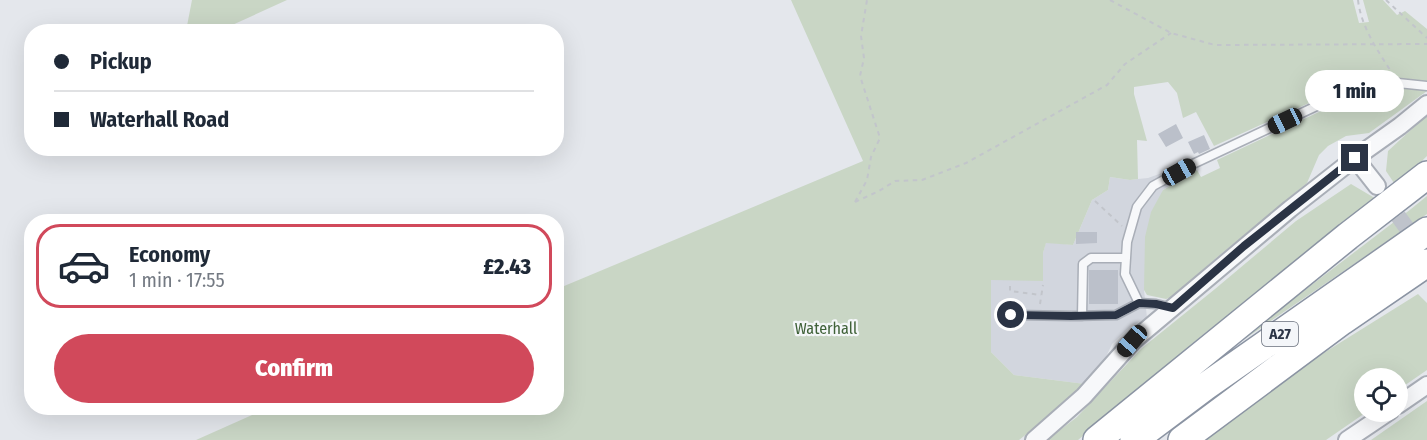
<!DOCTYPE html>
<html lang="en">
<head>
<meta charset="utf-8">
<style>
  body { margin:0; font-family:"Fira Sans Condensed",sans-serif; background:#f6f6f7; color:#1f2937; height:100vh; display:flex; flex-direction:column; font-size:22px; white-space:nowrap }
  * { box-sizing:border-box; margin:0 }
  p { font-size:20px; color:#747a83 }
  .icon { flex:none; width:33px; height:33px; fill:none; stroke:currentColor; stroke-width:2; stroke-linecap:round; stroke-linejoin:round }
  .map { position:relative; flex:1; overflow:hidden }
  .sheet { position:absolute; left:24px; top:214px; width:540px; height:201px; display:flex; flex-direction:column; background:#fff; border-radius:24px; box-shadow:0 6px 24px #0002 }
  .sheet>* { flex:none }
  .top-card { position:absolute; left:24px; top:24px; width:540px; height:132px; border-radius:24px; box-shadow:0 6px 24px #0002; display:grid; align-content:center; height:132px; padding:0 30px; background:#fff }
  .tools { position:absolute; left:1354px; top:368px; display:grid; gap:12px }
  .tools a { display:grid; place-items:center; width:54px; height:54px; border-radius:50%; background:#fff; box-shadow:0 6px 24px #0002; font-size:30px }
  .end { position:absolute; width:27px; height:27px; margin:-14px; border:8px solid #2b3445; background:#fff; box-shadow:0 0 0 3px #fff }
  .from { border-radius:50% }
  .bubble { position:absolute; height:42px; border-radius:21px; background:#fff; box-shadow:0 6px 24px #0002; font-size:20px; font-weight:800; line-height:42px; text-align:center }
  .car { position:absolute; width:18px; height:36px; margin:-18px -9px; border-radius:8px; box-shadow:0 0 4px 2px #0007; background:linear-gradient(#222 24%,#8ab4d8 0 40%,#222 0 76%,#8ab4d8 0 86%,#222 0) }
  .top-card b { display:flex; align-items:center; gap:21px; height:57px; font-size:22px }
  .top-card b+b { border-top:2px solid #e0e1e3 }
  .top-card i { width:15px; height:15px; background:#1f2937 }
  ul { padding:10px 0 0; list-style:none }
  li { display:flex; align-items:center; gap:18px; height:84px; margin:0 12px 9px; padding:0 18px; border:3px solid #e0e1e3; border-radius:24px }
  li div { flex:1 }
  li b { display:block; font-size:22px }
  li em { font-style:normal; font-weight:800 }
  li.active { border-color:#d1495b }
  li>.icon { width:54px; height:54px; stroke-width:1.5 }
  .cta { display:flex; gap:12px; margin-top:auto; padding:12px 30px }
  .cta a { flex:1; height:69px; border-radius:36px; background:#d1495b; color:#fff; font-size:24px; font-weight:800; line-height:69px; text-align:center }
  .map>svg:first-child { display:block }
  .built { fill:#d2d6de }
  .green { fill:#c9d6c5 }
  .building { fill:#bbc0ca }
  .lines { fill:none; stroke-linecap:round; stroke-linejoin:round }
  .minor-tunnel { stroke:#bfc3cb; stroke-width:16; stroke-dasharray:16 8; stroke-linecap:butt }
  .service-casing { stroke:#a9aeb7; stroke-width:11 }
  .minor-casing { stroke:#a9aeb7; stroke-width:20 }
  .trunk-casing { stroke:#8b94a3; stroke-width:30 }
  .path { stroke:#c2c5cb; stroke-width:2; stroke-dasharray:4.5 4.5; stroke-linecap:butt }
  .service { stroke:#f7f8fa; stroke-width:8 }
  .minor { stroke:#f7f8fa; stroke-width:16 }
  .trunk { stroke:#fff; stroke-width:27 }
  .route { stroke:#2b3445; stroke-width:8 }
  .labels { text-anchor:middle; stroke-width:4.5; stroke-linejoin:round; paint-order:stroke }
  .shield { fill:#f4f6f9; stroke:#676e7b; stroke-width:1.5 }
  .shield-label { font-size:15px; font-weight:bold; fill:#2b3445 }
  .park-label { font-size:16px; fill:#3f6138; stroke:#f4f6f9 }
</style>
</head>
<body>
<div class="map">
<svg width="1427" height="440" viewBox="0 0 1427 440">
  <rect width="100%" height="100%" fill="#e4e7ec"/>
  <path class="built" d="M1162,173L1169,186L1163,190L1144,290L1147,318L1131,326L1112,344L1100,370L1085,384L1014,375L991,352V280H1043V253L1046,242L1073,245L1092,200L1108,190L1110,177L1130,180L1138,179L1148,178Z"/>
  <path class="green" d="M192,0H287L219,31H186Z
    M791,0H1353L1359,23L1369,22L1363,0H1383L1397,15L1405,11L1427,29V91L1369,133L1346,136L1328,146L1319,155L1307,183L1215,259L1172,297L1166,299L1147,295L1144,290L1145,237L1151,212L1163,190L1197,170L1201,177L1220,168L1217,160L1321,111L1366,97L1403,89H1409L1408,79L1370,83L1331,93L1214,146L1196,112L1183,118L1177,93L1168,82L1134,87V94L1147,141L1137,140L1138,179L1130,180L1110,177L1108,190L1092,200L1073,245L1046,243L1043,253V281L991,280V352L1014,375L1085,384L1053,413L1019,440H196L268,408H556L557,289L863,161Z
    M1427,115V156L1396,186L1386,171L1388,151Z
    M1351,184L1378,200L1205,333L1078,440H1047L1077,417L1142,348L1215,289L1296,221Z
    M1427,196V214L1208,364L1411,209Z
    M1418,294L1427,303V370L1398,390V378H1365V411H1368L1326,440H1202L1290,374Z
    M1427,401V440H1371Z"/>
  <path class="building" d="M1176,124L1183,138L1166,147L1158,134Z
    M1204,135L1210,149L1199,154L1198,152L1194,154L1188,142Z
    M1076,232H1097V243L1076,244Z
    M1089,270H1118V304H1089Z"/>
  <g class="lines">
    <path class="minor-tunnel" d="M1384,197L1420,246"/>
    <g class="service-casing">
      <path id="service" d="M1173,308L1156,304L1139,303L1125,274L1127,242L1137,207L1153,186L1193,164L1323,103L1398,83L1427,86
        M1011,315L1071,316L1116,315L1139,303
        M1082,316L1083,264L1091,258H1125"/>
    </g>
    <g class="minor-casing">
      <path id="minor" d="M1355,158L1377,186
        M1398,405L1427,385
        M1034,440L1084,396L1133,341L1290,209L1355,158L1400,126L1427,104
        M1347,440L1390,411"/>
    </g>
    <g class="trunk-casing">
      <path id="trunk" d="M1097,440L1348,236L1427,175
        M1134,440L1206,386L1427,231
        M1182,440L1342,321L1427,263"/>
    </g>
    <path class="path" d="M1110,0L1171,33L1215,45L1427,44
      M1358,0C1361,27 1378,51 1392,73
      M1386,0L1427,38
      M1095,201L1122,226
      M855,202L879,191L895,181L922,180L966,163L1107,85L1125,64L1171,33
      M855,202L867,180L871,157L880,138L860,76L864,58L861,36L867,0
      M1010,286V291L1041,295
      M1040,304L1043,285"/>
    <use href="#service" class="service"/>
    <use href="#minor" class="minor"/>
    <use href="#trunk" class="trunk"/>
  </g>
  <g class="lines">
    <path class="route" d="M1011,315L1071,316L1116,315L1139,303L1156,304L1173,308L1244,246L1355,158"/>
  </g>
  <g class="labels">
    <rect class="shield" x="1262" y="322" width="36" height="24" rx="4.5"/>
    <g class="shield-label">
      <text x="1280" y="339">A27</text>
    </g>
    <g class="park-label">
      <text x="826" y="334">Waterhall</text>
    </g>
  </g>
</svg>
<div class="tools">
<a><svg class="icon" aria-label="locate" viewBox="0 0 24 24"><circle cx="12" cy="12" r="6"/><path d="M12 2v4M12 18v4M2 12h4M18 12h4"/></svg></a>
</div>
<i class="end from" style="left:1011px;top:315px"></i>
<i class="end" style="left:1355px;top:158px"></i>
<div class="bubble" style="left:1305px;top:70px;width:99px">1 min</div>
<i class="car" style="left:1285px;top:121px;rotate:245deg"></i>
<i class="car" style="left:1179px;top:172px;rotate:61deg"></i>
<i class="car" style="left:1132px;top:341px;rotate:221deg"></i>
<div class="top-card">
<b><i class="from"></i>Pickup</b>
<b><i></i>Waterhall Road</b>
</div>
<section class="sheet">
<ul>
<li class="active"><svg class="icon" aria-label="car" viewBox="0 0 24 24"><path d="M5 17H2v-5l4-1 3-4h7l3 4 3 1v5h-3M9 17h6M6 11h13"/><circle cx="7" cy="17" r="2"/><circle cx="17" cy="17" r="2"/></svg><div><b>Economy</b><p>1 min · 17:55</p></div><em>£2.43</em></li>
</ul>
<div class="cta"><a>Confirm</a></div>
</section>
</div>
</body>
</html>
